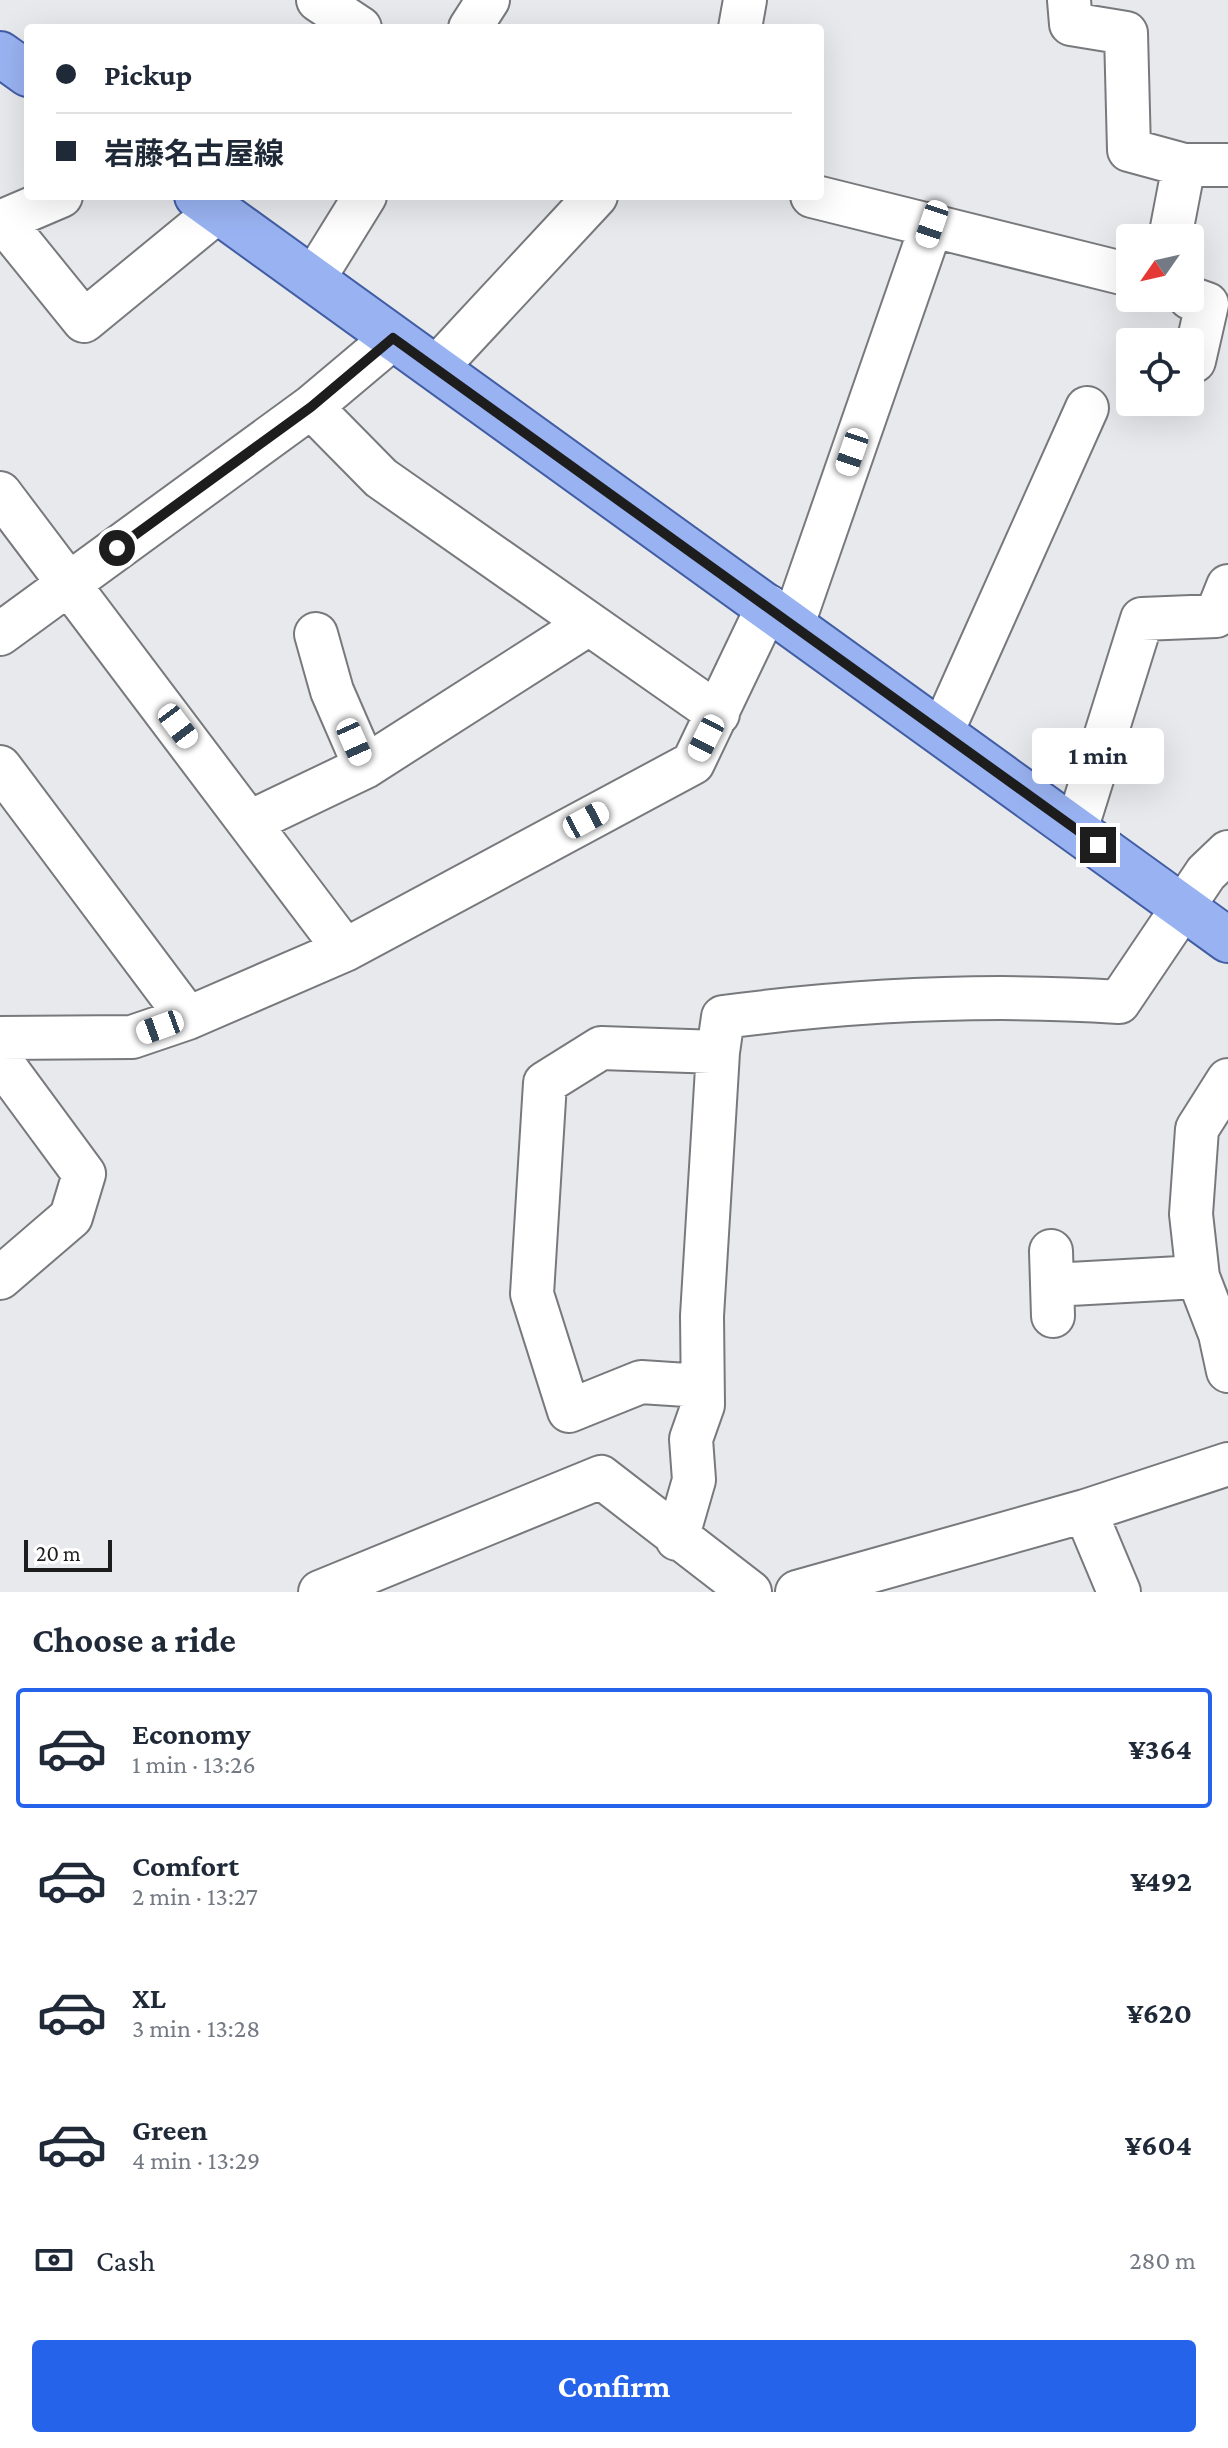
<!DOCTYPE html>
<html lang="en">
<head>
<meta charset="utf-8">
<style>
  body { margin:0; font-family:"Crimson Pro","Noto Sans JP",serif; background:#f2f2f3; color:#1f2937; height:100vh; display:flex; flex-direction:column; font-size:30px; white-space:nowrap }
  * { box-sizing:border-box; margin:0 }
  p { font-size:26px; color:#747a83 }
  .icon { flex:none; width:44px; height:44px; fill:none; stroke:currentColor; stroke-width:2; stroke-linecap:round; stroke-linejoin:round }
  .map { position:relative; height:1592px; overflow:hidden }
  .side { display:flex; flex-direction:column; background:#fff; flex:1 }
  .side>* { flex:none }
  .guide { position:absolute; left:24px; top:24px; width:800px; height:176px; border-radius:8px; box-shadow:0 8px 32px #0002; display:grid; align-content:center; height:176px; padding:0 32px; background:#fff }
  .needle { width:52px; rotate:236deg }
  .fabs { position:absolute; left:1116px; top:224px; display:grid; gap:16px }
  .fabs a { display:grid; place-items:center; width:88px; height:88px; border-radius:8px; background:#fff; box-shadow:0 8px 32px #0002; font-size:40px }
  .scale { position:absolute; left:24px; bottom:20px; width:88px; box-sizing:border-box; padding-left:8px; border:4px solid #1d1d1e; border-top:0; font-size:22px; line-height:28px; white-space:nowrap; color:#1d1d1e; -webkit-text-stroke:6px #fff; paint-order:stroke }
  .end { position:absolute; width:36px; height:36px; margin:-18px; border:10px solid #1d1d1e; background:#fff; box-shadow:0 0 0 4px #fff }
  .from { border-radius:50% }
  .bubble { position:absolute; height:56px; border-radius:8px; background:#fff; box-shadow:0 8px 32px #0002; font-size:26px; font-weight:700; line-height:56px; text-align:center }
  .car { position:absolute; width:24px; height:48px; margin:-24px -12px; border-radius:10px; box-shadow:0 0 6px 2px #0007; background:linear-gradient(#fff 24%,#345 0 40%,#fff 0 76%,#345 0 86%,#fff 0) }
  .guide b { display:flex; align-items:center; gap:28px; height:76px; font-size:30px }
  .guide b+b { border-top:2px solid #e0e1e3 }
  .guide i { width:20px; height:20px; background:#1f2937 }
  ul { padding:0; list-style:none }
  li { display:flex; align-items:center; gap:24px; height:120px; margin:0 16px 12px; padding:0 16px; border:4px solid transparent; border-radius:8px }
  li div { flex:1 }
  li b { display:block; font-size:30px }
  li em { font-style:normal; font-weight:700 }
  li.selected { border-color:#2563eb }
  li>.icon { width:72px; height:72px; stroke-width:1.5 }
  h2 { padding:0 32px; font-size:36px; line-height:96px }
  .pay { display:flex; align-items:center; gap:20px; height:88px; padding:0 32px; font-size:30px }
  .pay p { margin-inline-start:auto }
  .button { display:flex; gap:16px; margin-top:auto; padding:16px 32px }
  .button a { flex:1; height:92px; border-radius:8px; background:#2563eb; color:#fff; font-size:32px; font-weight:700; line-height:92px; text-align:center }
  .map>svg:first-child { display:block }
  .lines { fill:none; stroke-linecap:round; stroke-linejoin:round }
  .minor-casing { stroke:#78797c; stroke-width:46 }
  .major-casing { stroke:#415da3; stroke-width:48 }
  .minor { stroke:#fff; stroke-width:42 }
  .major { stroke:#99b3f2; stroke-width:44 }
  .route { stroke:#1d1d1e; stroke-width:10 }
</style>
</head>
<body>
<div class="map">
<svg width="1228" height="1592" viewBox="0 0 1228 1592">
  <rect width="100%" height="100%" fill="#e7e9ec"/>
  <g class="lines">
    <g class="minor-casing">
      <path id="minor" d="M318,0L360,28
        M1069,0L1071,24L1126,33L1129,150L1184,165
        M470,28L488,0
        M740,28L745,0
        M812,196L1130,275
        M3,221L84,321L218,211
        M0,222L61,196
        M1170,238L1184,165H1228
        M313,280L365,196
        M1190,298L1207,304L1194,361
        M436,368L596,196
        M311,407L381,478L718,714
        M0,493L345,950
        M793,624L932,224
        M0,634L311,407L393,338
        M316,634L332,691L365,767
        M942,732L1087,408
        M0,767L188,1018
        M250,822L365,767L587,625
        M1076,830L1142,619L1216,616L1228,586
        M0,1038L132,1037L188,1018L345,950L693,763L768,606
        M0,1060L84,1174L71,1217L0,1278
        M1228,1080L1197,1129L1191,1214L1198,1277L1220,1334L1228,1371
        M1051,1251L1053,1316
        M1052,1285L1198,1277
        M702,1386L641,1382L569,1411L532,1294L545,1083L601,1048L718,1052
        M1085,1511L1119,1592
        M677,1539L694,1480L691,1439L703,1405L702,1316L718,1052L723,1017C854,1000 987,993 1119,1002L1206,873L1228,852
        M320,1592L601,1477L750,1592
        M797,1592L1085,1511L1228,1464"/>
    </g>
    <g class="major-casing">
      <path id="major" d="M0,54L28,74
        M197,196L1228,940"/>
    </g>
    <use href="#minor" class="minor"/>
    <use href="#major" class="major"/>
  </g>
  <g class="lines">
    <path class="route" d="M117,548L311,407L393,338L1098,845"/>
  </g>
</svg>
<div class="fabs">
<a><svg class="needle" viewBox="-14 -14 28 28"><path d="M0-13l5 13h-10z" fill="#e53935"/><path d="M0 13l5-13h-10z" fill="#747a83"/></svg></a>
<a><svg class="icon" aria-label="locate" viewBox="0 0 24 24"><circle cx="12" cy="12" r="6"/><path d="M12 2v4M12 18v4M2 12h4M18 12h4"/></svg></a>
</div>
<div class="scale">20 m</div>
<i class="end from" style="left:117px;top:548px"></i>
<i class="end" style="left:1098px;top:845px"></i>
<div class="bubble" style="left:1032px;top:728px;width:132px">1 min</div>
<i class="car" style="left:932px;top:224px;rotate:199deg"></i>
<i class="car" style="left:852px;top:452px;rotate:199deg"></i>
<i class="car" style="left:178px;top:726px;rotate:143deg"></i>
<i class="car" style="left:706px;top:738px;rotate:207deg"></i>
<i class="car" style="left:354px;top:742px;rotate:156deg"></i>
<i class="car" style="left:586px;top:820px;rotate:62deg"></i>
<i class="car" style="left:160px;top:1027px;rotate:250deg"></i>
<div class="guide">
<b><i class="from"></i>Pickup</b>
<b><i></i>岩藤名古屋線</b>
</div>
</div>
<section class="side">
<h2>Choose a ride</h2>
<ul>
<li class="selected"><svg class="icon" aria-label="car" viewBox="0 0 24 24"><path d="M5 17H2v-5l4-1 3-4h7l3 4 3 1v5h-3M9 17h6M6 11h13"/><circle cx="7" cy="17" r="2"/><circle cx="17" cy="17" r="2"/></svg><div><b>Economy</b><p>1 min · 13:26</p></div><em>¥364</em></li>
<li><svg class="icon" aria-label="car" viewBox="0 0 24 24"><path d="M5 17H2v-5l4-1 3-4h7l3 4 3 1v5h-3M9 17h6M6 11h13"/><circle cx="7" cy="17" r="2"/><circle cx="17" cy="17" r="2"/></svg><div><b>Comfort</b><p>2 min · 13:27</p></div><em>¥492</em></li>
<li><svg class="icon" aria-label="car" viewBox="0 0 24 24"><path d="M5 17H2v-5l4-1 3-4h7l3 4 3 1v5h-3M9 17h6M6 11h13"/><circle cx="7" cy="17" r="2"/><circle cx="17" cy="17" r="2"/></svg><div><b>XL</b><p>3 min · 13:28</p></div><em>¥620</em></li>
<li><svg class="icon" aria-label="car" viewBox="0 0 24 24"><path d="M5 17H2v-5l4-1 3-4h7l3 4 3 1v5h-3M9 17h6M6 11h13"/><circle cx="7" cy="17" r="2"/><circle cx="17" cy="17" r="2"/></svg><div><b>Green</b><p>4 min · 13:29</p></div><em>¥604</em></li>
</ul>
<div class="pay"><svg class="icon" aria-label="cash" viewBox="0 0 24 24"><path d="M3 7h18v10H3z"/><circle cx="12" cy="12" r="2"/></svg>Cash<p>280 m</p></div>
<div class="button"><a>Confirm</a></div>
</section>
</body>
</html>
